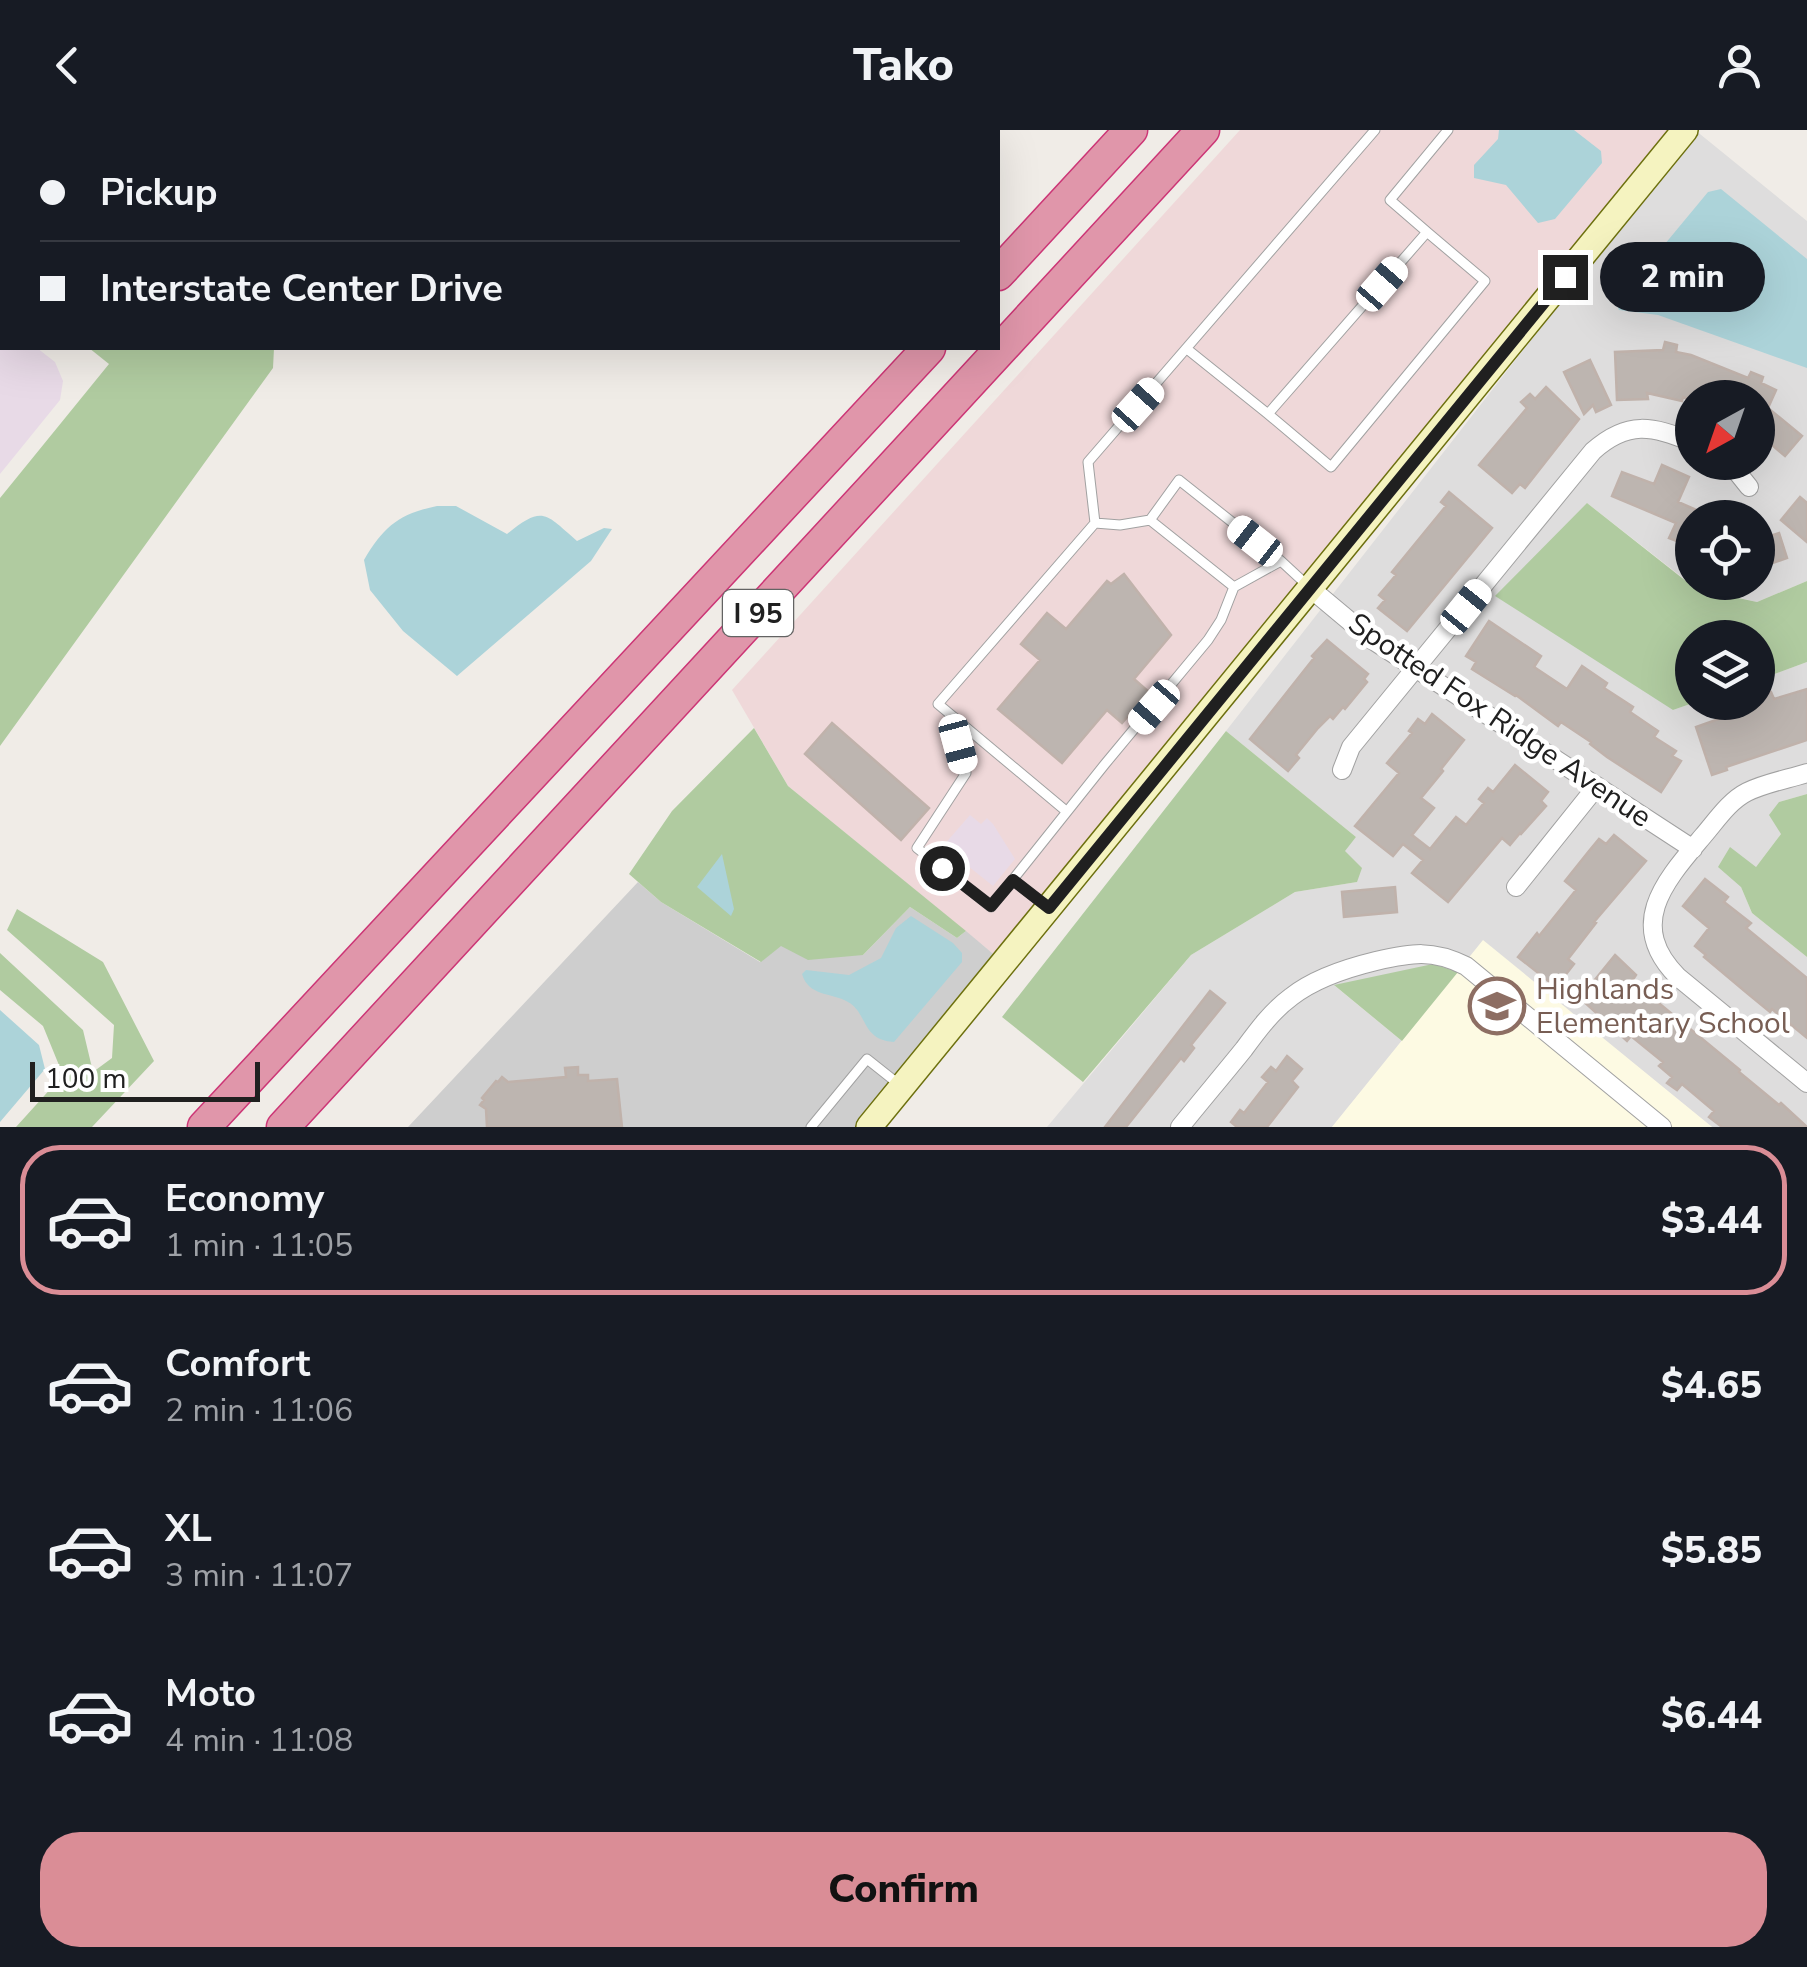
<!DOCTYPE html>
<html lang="en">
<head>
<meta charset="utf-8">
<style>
  body { margin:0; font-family:"Nunito Sans",sans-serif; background:#20242c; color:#f1f3f6; height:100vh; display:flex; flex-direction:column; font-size:38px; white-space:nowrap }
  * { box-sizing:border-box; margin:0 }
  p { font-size:32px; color:#9ea1a6 }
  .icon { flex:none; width:55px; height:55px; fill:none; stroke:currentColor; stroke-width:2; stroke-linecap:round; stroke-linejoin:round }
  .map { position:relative; height:997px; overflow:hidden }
  .side { display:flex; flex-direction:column; background:#171b24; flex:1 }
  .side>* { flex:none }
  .top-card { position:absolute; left:0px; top:0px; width:1000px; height:220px; box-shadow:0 10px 40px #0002; display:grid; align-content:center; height:220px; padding:0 40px; background:#171b24 }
  .needle { width:65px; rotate:220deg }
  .buttons { position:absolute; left:1675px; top:250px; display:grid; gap:20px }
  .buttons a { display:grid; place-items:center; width:100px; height:100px; border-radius:50%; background:#171b24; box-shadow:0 10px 40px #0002; font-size:50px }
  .scale { position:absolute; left:30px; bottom:25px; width:230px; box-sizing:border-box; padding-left:10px; border:5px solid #202020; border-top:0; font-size:28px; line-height:35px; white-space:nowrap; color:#202020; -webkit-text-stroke:8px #fff; paint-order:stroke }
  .end { position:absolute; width:45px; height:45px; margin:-22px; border:12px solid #202020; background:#fff; box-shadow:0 0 0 5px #fff }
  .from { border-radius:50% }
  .bubble { position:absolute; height:70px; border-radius:35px; background:#171b24; box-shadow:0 10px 40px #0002; font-size:32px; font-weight:800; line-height:70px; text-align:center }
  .car { position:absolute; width:30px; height:60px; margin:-30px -15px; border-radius:12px; box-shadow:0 0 8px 2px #0007; background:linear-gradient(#fff 24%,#345 0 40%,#fff 0 76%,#345 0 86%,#fff 0) }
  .top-card b { display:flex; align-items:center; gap:35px; height:95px; font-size:38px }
  .top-card b+b { border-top:2px solid #363941 }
  .top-card i { width:25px; height:25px; background:#f1f3f6 }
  ul { padding:18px 0 0; list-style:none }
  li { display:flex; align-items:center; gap:30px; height:150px; margin:0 20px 15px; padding:0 20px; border:5px solid transparent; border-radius:40px }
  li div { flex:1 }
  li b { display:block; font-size:38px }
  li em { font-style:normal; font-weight:800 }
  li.on { border-color:#da8d96 }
  li>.icon { width:90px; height:90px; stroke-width:1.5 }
  .primary-button { display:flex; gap:20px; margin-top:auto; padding:20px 40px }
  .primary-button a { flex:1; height:115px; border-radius:40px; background:#da8d96; color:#111; font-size:40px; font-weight:800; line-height:115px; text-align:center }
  header { display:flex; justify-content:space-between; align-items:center; height:130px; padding:0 40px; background:#171b24; font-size:45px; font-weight:800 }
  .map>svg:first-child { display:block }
  .residential { fill:#dedddd; fill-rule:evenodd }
  .commercial { fill:#efd8d9 }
  .industrial { fill:#e8dae7 }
  .education { fill:#fdfae3 }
  .religious { fill:#cecece }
  .forest { fill:#b0cba0 }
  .water { fill:#acd3d9 }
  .building { fill:#bdb5b0; stroke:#c0b2ab; stroke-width:2.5 }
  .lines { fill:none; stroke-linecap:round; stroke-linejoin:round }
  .lane-casing { stroke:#a1a1a1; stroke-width:11 }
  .street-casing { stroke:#a1a1a1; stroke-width:20 }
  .secondary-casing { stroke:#6d700e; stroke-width:28 }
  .highway-casing { stroke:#cc3676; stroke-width:35 }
  .lane { stroke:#fff; stroke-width:9 }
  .street { stroke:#fff; stroke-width:18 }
  .secondary { stroke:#f5f3c0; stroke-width:25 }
  .highway { stroke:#e096aa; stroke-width:32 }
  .route { stroke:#202020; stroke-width:12 }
  .labels { text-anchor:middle; stroke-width:9; stroke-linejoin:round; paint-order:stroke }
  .shield { fill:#fff; stroke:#636363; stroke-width:2.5 }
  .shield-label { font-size:28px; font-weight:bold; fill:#202020 }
  .street-label { font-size:30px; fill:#202020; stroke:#fff }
  .education-label { font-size:30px; fill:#785e54; stroke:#fff; text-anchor:start }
</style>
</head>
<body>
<header><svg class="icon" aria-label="back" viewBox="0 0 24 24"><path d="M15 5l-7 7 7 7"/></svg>Tako<svg class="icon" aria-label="person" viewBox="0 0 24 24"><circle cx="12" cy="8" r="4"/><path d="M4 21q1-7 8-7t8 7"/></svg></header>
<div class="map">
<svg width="1807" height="997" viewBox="0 0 1807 997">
  <rect width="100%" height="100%" fill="#f0ece7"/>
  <path class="residential" d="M1695,0L1807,91V451L1757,472L1696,458L1587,373L1673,580L1693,573L1758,572V550L1807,532V664L1779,672L1781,704L1741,757L1752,783L1807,827V997H1712L1483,811L1458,842L1335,856L1402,911L1332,997H1047L1191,825L1295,762L1357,752L1344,721L1356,707L1226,601ZM1692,268H1758V332H1692ZM1692,388H1758V452H1692Z"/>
  <path class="commercial" d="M1240,0H1673L998,828L788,656L732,560Z"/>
  <path class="industrial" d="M0,188L2,190V218H37L55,232L63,251L60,270L0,344Z
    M970,685L981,694L987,688L993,694L1015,729L993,756L943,716Z"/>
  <path class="education" d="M1483,810L1712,997H1332Z"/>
  <path class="religious" d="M638,752L661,772L760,832L781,815L863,825L910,777L957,808L966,801L998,828L860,997H408Z"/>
  <path class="forest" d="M0,0H475L478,2H2V150L0,148Z
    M89,218H274L273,238L0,616V368L109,234Z
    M1587,373L1696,459L1757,472L1807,451V532L1758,550V508H1692L1693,573L1673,580L1495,466Z
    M754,598L788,656L966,801L957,808L910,777L863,825L808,830L781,816L761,832L661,772L629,744L672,681Z
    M1226,601L1356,707L1345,721L1362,738L1357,752L1295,762L1191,825L1083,952L1002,887Z
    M1807,664V827L1752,783L1741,757L1718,737L1730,717L1756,737L1781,704L1769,685L1779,672Z
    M17,779L103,832L154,931L92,997H16L63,945L43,896L0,860V823L83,900L93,942L112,928L114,895L7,800Z
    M1433,834L1458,842L1402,911L1334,855Z"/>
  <path class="water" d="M1499,0H1574L1601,21L1602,33L1555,89L1538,93L1506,55L1474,48V35L1498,9Z
    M1721,59L1807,129V238L1658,185L1619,180L1616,173L1708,62Z
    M437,376H456L507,404C543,375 545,383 577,411L604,398L612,399L591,431L457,546L403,501L370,460L364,430C384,396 399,384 437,376Z
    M722,724L734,779L731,786L697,757Z
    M911,786L953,813L962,823V832L894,912C861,910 868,883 848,872C831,862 809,867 802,844L806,840L849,845L881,828L896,798Z
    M0,880L39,915L45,939L0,992Z"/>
  <path class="building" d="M1665,212L1677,215L1676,222L1691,225L1748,248L1751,242L1763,247L1761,253L1776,260L1768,278L1802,306L1785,326L1758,303V268H1692V271L1683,267L1682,271L1647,263L1648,269L1617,270L1615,222L1663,220Z
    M1590,230L1611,275L1596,282L1593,275L1584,284L1564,242Z
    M1546,257L1579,289L1525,358L1520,354L1512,363L1479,335L1527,278L1521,272L1530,264L1535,269Z
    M1662,335L1689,347L1678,372L1715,388H1692V417L1669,408L1676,393L1612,366L1622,342L1654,354Z
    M1449,362L1492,398L1407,501L1378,478L1385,470L1379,465L1396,445L1392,442L1446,376L1441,372Z
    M1800,367L1807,373V412L1781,390Z
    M1779,403L1787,428L1758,438V410Z
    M1124,444L1171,505L1134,549L1149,562L1122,593L1107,580L1062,633L998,579L1040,530L1021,514L1047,483L1066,499L1107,451L1111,454Z
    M1489,491L1541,526L1534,537L1567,559L1582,536L1607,553L1604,558L1633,577L1630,582L1658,601L1654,607L1676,621L1672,626L1681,631L1661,662L1607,627L1590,614L1591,612L1561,592L1558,596L1516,565L1515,566L1472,539L1476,532L1466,526Z
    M1327,510L1368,544L1364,549L1367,552L1345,579L1343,577L1333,589L1330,586L1318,598L1296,625L1299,628L1288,641L1250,609L1314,528L1312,526Z
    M1807,559V610L1726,637L1727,640L1712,645L1696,597L1761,574L1758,567L1771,562L1774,569Z
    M1432,584L1464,610L1441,639L1443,641L1421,668L1434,678L1412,705L1430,719L1456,687L1466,695L1484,673L1479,669L1488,658L1493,662L1515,635L1548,662L1541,671L1546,676L1521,704L1520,703L1510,715L1502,708L1448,772L1412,743L1423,730L1403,714L1393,726L1355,696L1399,643L1387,633L1412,603L1409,601L1418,589L1425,594Z
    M832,593L929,678L901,710L805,624Z
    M1614,705L1646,731L1594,792L1596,793L1568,829L1574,834L1556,857L1518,827L1537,803L1539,806L1576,760L1565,751L1589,721L1599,709L1606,714Z
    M1705,749L1728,767L1724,772L1751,793L1746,798L1807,848V908L1772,879L1770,882L1747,863L1704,827L1706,825L1695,816L1709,798L1683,776Z
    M1395,757L1397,782L1344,787L1342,762Z
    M1615,825L1636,845L1632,851L1740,940L1739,942L1779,975L1781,973L1807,997H1722L1709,987L1714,981L1682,954L1677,960L1667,953L1672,947L1659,936L1663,932L1631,906L1627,911L1580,868Z
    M1210,861L1225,873L1191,915L1194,918L1184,931L1181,928L1126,997H1105Z
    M1287,926L1302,939L1292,951L1298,957L1267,997H1237L1231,992L1240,980L1244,983L1268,952L1262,947L1271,937L1276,941Z
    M578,937V945H588V951L617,949L622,997H487L486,979L480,975L484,970L482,968L496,951L498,952L502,947L508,952L566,947L565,938Z"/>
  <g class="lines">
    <g class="lane-casing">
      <path id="lane" d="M1427,102L1390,70L1448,0
        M1187,219L1268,284L1427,102L1485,151L1331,337L1268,284
        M1095,393L1120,395L1150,390
        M1281,431L1234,457L1150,390L1179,350L1281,431L1308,456
        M951,585L966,643L917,718L991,777L1105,634L1208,510L1221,490L1234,457
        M1066,681L938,574L1095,393L1088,332L1375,0
        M1013,750L1047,777
        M811,997L867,929L901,956"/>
    </g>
    <g class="street-casing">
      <path id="street" d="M500,0L503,2
        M1729,332L1749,357
        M1310,458L1371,509L1693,719
        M1342,640L1351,617L1593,321C1628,290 1652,296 1692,312
        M1807,643C1788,649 1765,653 1747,662C1729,671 1716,691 1703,706C1666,750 1625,794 1678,847L1807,953
        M1516,757L1597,656
        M1180,997C1201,971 1223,945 1244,919C1258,900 1272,881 1291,867C1315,848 1347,838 1376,831C1412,823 1432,819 1466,836L1662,997"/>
    </g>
    <g class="secondary-casing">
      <path id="secondary" d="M869,997L1685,0"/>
    </g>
    <g class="highway-casing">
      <path id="highway" d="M998,144L1131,0
        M204,997L929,218
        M283,997L1203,0"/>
    </g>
    <use href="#lane" class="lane"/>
    <use href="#street" class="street"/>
    <use href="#secondary" class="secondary"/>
    <use href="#highway" class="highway"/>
  </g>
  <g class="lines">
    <path class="route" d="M942,738L991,776L1013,750L1049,778L1565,147"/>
  </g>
  <defs>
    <g id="school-ring" transform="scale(2.875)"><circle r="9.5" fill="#fff" stroke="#8d6e63" stroke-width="1.5"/><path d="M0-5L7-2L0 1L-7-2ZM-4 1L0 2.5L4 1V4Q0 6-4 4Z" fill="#8d6e63"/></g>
  </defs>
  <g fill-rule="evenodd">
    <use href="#school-ring" x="1497" y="876"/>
  </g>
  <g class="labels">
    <rect class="shield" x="723" y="460" width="70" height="46" rx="8"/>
    <g class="shield-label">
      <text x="758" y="493">I 95</text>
    </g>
    <g class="street-label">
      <text transform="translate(1500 590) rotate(34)" y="10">Spotted Fox Ridge Avenue</text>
    </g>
    <g class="education-label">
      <text x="1536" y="869">Highlands<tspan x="1536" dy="34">Elementary School</tspan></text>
    </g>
  </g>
</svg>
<div class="buttons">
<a><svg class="needle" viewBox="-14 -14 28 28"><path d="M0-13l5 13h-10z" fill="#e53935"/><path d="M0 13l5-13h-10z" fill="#9ea1a6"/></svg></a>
<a><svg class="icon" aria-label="locate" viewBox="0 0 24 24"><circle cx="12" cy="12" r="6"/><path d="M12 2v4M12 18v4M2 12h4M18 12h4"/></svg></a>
<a><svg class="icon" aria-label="layers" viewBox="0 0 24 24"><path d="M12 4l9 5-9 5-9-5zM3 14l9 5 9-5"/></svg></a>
</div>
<div class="scale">100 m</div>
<i class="end from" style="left:942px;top:738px"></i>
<i class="end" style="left:1565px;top:147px"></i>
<div class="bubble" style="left:1600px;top:112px;width:165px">2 min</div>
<i class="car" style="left:1382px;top:154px;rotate:41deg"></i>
<i class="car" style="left:1138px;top:275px;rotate:42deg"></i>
<i class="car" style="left:1255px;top:411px;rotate:308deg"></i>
<i class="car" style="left:1466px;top:477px;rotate:39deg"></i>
<i class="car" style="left:1154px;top:577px;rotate:221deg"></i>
<i class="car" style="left:958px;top:614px;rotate:165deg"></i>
<div class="top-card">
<b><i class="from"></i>Pickup</b>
<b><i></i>Interstate Center Drive</b>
</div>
</div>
<section class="side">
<ul>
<li class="on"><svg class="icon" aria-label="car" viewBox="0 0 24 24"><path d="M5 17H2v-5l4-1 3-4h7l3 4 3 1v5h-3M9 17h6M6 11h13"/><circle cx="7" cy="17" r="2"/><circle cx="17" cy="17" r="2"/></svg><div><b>Economy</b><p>1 min · 11:05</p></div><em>$3.44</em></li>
<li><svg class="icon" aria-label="car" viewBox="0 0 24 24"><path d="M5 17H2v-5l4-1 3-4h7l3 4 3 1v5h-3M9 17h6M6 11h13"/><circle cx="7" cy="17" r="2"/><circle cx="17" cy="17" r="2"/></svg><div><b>Comfort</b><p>2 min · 11:06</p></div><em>$4.65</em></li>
<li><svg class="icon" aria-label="car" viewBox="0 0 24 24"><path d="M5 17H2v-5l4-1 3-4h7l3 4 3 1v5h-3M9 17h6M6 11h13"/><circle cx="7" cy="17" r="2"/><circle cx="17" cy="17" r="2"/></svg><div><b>XL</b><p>3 min · 11:07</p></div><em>$5.85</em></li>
<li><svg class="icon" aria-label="car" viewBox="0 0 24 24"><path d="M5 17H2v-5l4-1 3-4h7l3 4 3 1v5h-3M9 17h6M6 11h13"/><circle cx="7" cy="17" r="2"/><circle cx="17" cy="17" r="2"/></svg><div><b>Moto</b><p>4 min · 11:08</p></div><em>$6.44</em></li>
</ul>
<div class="primary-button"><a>Confirm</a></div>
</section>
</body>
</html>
